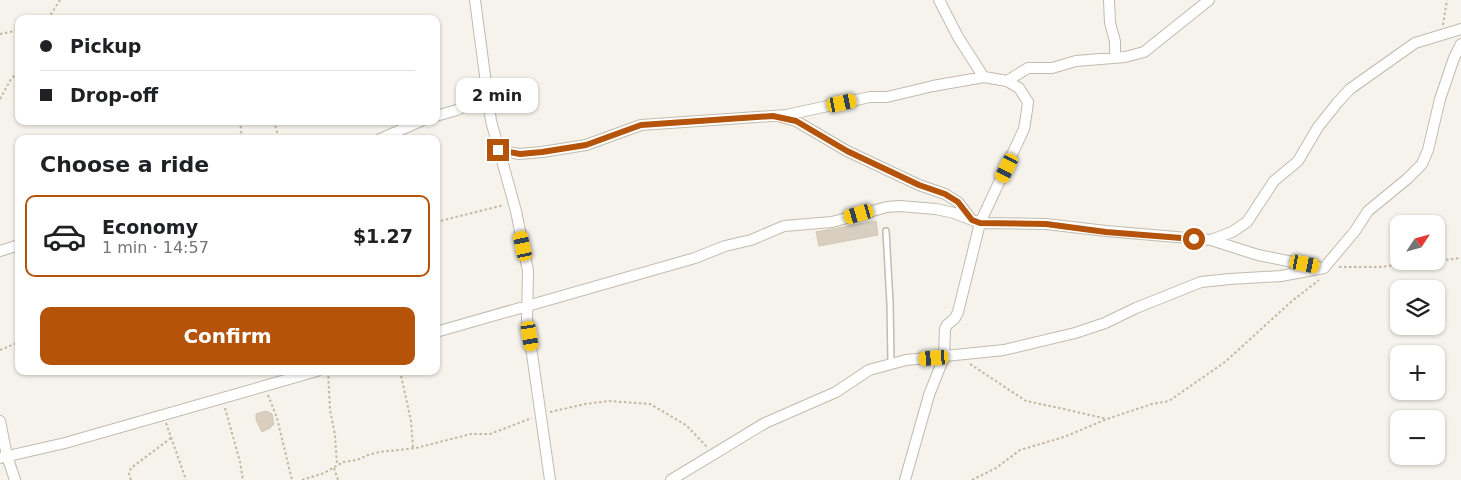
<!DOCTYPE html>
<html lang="en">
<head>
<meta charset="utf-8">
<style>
  body { margin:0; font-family:"DejaVu Sans",sans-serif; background:#f6f6f6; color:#202124; height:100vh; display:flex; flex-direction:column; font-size:19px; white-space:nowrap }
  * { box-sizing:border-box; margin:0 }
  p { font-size:16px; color:#757577 }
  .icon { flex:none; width:28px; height:28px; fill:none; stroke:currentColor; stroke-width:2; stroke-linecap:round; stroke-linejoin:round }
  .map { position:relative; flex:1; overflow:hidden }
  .side { position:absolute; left:15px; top:135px; width:425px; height:240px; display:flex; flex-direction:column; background:#fff; border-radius:10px; box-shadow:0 1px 4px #0004 }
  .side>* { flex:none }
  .guide { position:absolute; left:15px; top:15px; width:425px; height:110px; border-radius:10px; box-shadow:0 1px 4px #0004; display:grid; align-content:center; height:110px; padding:0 25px; background:#fff }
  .needle { width:32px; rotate:54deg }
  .controls { position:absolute; left:1390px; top:215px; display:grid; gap:10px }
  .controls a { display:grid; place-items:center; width:55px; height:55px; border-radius:10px; background:#fff; box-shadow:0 1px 4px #0004; font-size:25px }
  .end { position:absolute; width:22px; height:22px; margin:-11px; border:6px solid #b45309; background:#fff; box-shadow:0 0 0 2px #fff }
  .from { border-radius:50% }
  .bubble { position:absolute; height:35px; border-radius:10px; background:#fff; box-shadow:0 1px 4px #0004; font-size:16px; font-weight:700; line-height:35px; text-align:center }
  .car { position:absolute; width:15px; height:30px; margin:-15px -8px; border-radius:6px; box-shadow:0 0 4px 1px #0007; background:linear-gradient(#f5c518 24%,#345 0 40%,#f5c518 0 76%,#345 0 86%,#f5c518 0) }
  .guide b { display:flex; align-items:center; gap:18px; height:48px; font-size:19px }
  .guide b+b { border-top:1px solid #e0e0e0 }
  .guide i { width:12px; height:12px; background:#202124 }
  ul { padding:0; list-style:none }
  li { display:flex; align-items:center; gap:15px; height:82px; margin:0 10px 8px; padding:0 15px; border:2px solid transparent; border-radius:10px }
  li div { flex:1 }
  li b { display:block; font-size:19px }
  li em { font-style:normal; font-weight:700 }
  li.active { border-color:#b45309 }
  li>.icon { width:45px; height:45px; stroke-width:1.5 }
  h2 { padding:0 25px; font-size:22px; line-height:60px }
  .action { display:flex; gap:10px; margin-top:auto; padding:10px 25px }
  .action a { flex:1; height:58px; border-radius:10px; background:#b45309; color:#fff; font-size:20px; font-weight:700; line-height:58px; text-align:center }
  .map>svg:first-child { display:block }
  .building { fill:#d8cfc1; stroke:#d3c7b4 }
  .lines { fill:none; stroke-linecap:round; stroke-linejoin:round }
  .lane-casing { stroke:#c2bbae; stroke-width:8 }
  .street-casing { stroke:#c2bbae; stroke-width:12 }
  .path { stroke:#c4b79f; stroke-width:2; stroke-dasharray:2.5 2.5; stroke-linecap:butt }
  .lane { stroke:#fff; stroke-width:5 }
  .street { stroke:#fff; stroke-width:10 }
  .route { stroke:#b45309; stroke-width:6 }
</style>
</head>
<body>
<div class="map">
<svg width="1461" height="480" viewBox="0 0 1461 480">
  <rect width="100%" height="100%" fill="#f6f3ec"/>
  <path class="building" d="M876,221L878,235L819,246L816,232Z
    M266,411L272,414L274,424L270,428L262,432L256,420V414Z"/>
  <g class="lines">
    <g class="lane-casing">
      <path id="lane" d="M886,231L890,303L891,363"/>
    </g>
    <g class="street-casing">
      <path id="street" d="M475,0L491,121L516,211L528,271L527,319L550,480
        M1109,0L1110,23L1115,41V58
        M1007,81L1028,68H1052L1076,61L1125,57L1144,52L1209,0
        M436,116L457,110L470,103L486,85
        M781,117L796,121L847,151L919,185L945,194L958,202L971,219
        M380,139L421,121
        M498,150L519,154L542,152L586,145L641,125L786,115L870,97H887L933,86L984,77
        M1211,240L1232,232L1247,222L1274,181L1298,161L1318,127L1338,102L1350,89L1415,43L1461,29
        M0,251L19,245
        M436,332L695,258L725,246L751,240L784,226L832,222L887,207L899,206L936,209L954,213L980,223L1046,224L1106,231L1211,240L1258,255L1318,267
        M0,421L7,456L15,480
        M0,458L65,443L317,371
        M671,480L765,423L836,392L869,370L906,360L1004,350L1075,333L1105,323L1136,308L1201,282L1230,279L1281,276L1324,268L1355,231L1368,211L1407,179L1422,164L1428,150L1440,99L1454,58L1461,44
        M905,480L929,395L944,357L945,329L947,325L955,318L958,312L980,223L1024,129L1027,110L1028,102L1019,88L1007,81L984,77L981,73L958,37L939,0"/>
    </g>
    <path class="path" d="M48,19L60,0
      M1443,25L1447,0
      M0,34L19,30
      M0,99L11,79L19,71
      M240,121L242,139
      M274,121L279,139
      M436,222L504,205
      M1436,261L1461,258
      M1339,267H1379L1430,261
      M0,350L19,342
      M970,364L1026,401L1064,409L1107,419
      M328,371L330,410L335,435L337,465
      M400,371L411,421L413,448
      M268,395L277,418L292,480
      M225,408L240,462L243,480
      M550,412L585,404L609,401L650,404L686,425L707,447
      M166,423L186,480
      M334,468L338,480
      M131,480L129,474L131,468L171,438
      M302,480L324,473L343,462L357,460L368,455L380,452L416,448L471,434H490L532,418
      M972,480L996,468L1020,450L1064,437L1107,419L1152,404L1169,401L1225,362L1292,301L1319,280"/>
    <use href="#lane" class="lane"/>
    <use href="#street" class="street"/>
  </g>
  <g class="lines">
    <path class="route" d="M498,150L520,154L542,152L586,145L641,125L773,116L796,121L847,151L919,185L945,194L958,202L972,220L980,223L1046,224L1106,232L1194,239"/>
  </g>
</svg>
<div class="controls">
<a><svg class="needle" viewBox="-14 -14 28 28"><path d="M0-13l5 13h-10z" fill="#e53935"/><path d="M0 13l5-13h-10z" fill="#757577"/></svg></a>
<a><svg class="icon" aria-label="layers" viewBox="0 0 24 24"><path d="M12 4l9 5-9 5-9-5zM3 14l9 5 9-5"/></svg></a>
<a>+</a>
<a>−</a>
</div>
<i class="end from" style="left:1194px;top:239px"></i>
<i class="end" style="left:498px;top:150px"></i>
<div class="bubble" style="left:456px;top:78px;width:82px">2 min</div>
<i class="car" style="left:842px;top:103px;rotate:78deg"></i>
<i class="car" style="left:1007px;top:168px;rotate:206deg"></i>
<i class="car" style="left:859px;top:214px;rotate:254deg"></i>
<i class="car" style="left:523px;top:246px;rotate:348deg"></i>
<i class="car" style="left:1305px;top:264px;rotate:101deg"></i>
<i class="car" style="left:530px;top:336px;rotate:171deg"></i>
<i class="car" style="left:934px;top:358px;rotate:266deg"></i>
<div class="guide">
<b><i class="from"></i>Pickup</b>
<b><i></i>Drop-off</b>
</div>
<section class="side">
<h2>Choose a ride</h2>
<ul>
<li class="active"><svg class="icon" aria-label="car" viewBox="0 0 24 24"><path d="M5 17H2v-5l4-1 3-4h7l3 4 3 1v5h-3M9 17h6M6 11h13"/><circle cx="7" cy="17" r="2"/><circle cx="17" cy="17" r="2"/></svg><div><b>Economy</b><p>1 min · 14:57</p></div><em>$1.27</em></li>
</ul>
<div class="action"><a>Confirm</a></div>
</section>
</div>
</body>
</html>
